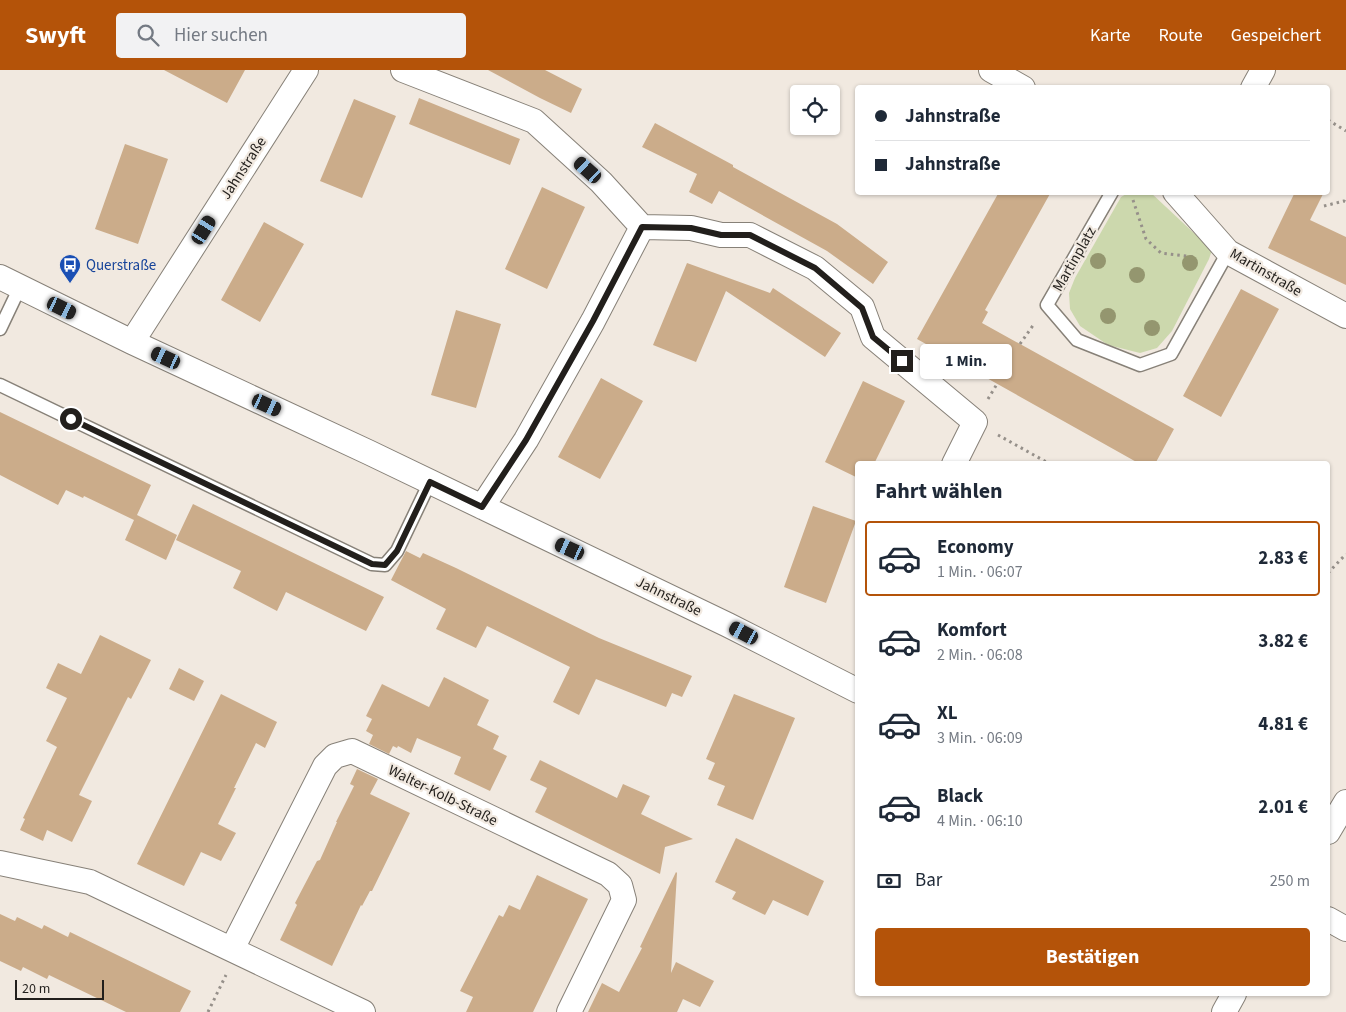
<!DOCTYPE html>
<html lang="de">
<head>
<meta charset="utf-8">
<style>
  body { margin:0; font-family:"Source Sans 3",sans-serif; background:#f2f2f3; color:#1f2937; height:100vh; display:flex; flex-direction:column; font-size:19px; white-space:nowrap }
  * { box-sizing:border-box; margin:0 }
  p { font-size:16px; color:#747a83 }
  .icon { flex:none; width:28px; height:28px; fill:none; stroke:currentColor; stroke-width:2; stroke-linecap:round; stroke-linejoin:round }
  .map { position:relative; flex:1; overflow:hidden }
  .sheet { position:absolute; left:855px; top:391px; width:475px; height:535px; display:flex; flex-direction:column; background:#fff; border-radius:5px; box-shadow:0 1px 4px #0004 }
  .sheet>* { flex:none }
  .banner { position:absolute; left:855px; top:15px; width:475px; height:110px; border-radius:5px; box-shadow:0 1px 4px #0004; display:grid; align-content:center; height:110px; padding:0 20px; background:#fff }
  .fabs { position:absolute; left:790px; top:15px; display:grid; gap:10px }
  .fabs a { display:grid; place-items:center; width:50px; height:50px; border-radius:5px; background:#fff; box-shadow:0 1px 4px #0004; font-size:25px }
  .scale { position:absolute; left:15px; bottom:12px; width:89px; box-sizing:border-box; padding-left:5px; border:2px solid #221f1c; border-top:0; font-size:14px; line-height:18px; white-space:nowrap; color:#221f1c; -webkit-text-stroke:4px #f1e9e0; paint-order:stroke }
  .end { position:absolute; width:22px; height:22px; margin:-11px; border:6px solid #221f1c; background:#fff; box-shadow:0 0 0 2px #fff }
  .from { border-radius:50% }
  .bubble { position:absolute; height:35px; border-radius:5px; background:#fff; box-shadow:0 1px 4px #0004; font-size:16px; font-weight:700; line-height:35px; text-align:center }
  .car { position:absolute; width:15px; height:30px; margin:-15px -8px; border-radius:6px; box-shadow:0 0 4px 1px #0007; background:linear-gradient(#222 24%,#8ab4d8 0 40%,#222 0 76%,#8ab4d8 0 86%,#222 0) }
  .banner b { display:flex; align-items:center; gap:18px; height:48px; font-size:19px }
  .banner b+b { border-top:1px solid #e0e1e3 }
  .banner i { width:12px; height:12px; background:#1f2937 }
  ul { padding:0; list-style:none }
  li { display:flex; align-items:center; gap:15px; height:75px; margin:0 10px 8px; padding:0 10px; border:2px solid transparent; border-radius:5px }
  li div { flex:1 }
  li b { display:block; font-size:19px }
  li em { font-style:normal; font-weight:700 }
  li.on { border-color:#b45309 }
  li>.icon { width:45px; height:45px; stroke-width:1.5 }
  h2 { padding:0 20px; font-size:22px; line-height:60px }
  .pay { display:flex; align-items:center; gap:12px; height:55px; padding:0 20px; font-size:19px }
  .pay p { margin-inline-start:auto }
  .cta { display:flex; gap:10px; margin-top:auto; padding:10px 20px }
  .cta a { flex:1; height:58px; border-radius:5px; background:#b45309; color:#fff; font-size:20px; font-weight:700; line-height:58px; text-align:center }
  header { display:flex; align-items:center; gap:30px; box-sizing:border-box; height:70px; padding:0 25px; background:#b45309; color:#fff }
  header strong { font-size:24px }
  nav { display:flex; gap:28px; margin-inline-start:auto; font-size:18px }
  .search { width:350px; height:45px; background:#f2f2f3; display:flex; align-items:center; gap:12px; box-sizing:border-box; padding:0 18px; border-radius:5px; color:#747a83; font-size:19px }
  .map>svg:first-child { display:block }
  .green { fill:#ccd8ad }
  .building { fill:#cbac8a }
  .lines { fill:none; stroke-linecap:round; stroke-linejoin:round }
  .lane-casing { stroke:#878178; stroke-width:15 }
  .street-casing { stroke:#878178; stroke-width:26 }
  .path { stroke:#96908a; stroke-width:3; stroke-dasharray:2.5 4; stroke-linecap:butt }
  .lane { stroke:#fff; stroke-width:12 }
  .street { stroke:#fff; stroke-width:24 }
  .tree { fill:#94966f }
  .route { stroke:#221f1c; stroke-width:6 }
  .labels { text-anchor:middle; stroke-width:4.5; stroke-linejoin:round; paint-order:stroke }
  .street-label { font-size:15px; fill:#221f1c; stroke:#f1e9e0 }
  .transit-label { font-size:15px; fill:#164399; stroke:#f1e9e0; text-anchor:start }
</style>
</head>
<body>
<header>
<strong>Swyft</strong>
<div class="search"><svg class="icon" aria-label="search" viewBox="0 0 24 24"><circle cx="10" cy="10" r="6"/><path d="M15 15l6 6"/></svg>Hier suchen</div>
<nav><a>Karte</a><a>Route</a><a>Gespeichert</a></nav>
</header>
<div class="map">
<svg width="1346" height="942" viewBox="0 0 1346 942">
  <rect width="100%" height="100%" fill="#f1e9e0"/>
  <path class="green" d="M1150,122L1212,180L1209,189L1172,261L1157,278L1140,283L1108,275L1080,256L1070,239L1069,223L1075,208L1121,127L1128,123Z"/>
  <path class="building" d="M164,0H245L227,33Z
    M488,0H545L582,19L571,43L540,28Z
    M419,28L520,69L510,95L409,54Z
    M354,29L396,46L362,128L320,111Z
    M655,53L733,95V97L837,154L888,192L873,214L827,181L719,121L712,134L689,122L697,104L642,77Z
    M125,74L168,89L138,174L95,159Z
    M542,117L585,137L547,219L505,199Z
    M999,122H1051L985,240L988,242L982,253L1174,359L1155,394H1140L917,269Z
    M1295,122H1324L1310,150L1346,167V215L1268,178Z
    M264,152L304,174L260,252L221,230Z
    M687,193L770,223L773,218L841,263L825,287L726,221L696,292L653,275Z
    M1241,219L1279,239L1221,347L1183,326Z
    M456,240L501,254L476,338L431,325Z
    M601,308L643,331L600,409L558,387Z
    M863,311L905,331L874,394H858V408L825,392Z
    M0,342L151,415L137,445L177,465L166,490L125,470L134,450L84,426L83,428L66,420L58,435L0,405Z
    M193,434L384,527L366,561L286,522L277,541L233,518L241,501L176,470Z
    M813,436L856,451L826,533L784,517Z
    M406,481L420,488L423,483L456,498L599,568L692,606L682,627L672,623L666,637L596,609L579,645L553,632L570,597L487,556L476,578L436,559L446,539L391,510Z
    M100,565L151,590L131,629L128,627L79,725L92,731L72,772L47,760L43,771L20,760L25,749L23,748L57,677L46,671L67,628L46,618L58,593L81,604Z
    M179,598L204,611L194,631L169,619Z
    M444,607L489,630L477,655L499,666L493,679L507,686L490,721L454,704L461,687L417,668L411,683L398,676L397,678L393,676L389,684L369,674L373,665L366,661L372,649L366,646L382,614L429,637Z
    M221,624L277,652L265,678L256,673L234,718H236L218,754L236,763L221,791L201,782L184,816L137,794Z
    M734,624L795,648L753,750L717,735L725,716L708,709L715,693L706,689Z
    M540,690L617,728L623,714L650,726L641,744L693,769L665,777L660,804L535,742L547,718L530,710Z
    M357,699L378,709L370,724L410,743L372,821H370L362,836L361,835L332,896L280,870L297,835L295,833L317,791L320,790L337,752H336L354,716L350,714Z
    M736,768L824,811L808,846L773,830L765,845L732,829L736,822L715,812Z
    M676,802L677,803L671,903L676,892L714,911L700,937L683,929L677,942H588L602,913L619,922L642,878L640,877Z
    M537,805L588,829L533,942H466L473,927L460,921L499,845L503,847L509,835L520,840Z
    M0,844L15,851L17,847L42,859L44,855L68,867L70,862L191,921L180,942H126L49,905L47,909L23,897L21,901L0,891Z"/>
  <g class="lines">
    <g class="lane-casing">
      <path id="lane" d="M1112,122L1047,235L1077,270L1140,295L1171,284L1228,182
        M0,259L20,217
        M0,315L372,494L385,495L397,481L430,412"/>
    </g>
    <g class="street-casing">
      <path id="street" d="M403,0L534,51L601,112L642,157L691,158L721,165H750L815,198L862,237L873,267L975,352L954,394
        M991,0L1023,18
        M1253,18L1263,0
        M1175,122L1228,182L1346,246
        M0,207L132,272L368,382L728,555L858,621
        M132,272L306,0
        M482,437L526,370L593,251L642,157
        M1328,762L1346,732
        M0,793L90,812L363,942
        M1328,849L1346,859
        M232,879L325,696L335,686L352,681L608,804L620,815L624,830L569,942
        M1224,942L1234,924"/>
    </g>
    <path class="path" d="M1328,50L1346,61
      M1133,130L1146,169L1161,183L1195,187
      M1324,136L1344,131L1346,132
      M1020,274L1034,254
      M988,329L997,314
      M998,365L1050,394
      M1328,503L1346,484
      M208,942L226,905"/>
    <use href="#lane" class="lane"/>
    <use href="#street" class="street"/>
  </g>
  <g class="tree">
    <circle cx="1098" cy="191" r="8"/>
    <circle cx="1190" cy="193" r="8"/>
    <circle cx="1137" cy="205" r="8"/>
    <circle cx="1108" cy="246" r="8"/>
    <circle cx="1152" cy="258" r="8"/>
  </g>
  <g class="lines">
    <path class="route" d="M71,349L372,494L385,495L397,481L430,412L482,437L526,370L593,251L642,157L691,158L721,165H750L815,198L862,238L873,267L902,291"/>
  </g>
  <defs>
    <g id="bus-pin" transform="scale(1.125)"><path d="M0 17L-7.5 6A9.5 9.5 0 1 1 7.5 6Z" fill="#1a4fb4" stroke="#f1e9e0"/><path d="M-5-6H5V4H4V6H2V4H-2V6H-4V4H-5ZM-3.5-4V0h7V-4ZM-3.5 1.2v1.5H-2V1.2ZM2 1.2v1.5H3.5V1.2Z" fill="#fff"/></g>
  </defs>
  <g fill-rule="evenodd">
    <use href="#bus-pin" x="70" y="195"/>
  </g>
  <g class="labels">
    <g class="street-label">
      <text transform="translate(243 98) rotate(-57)" y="5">Jahnstraße</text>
      <text transform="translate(1074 189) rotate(-60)" y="5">Martinplatz</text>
      <text transform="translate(1266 202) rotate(30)" y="5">Martinstraße</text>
      <text transform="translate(669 526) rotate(26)" y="5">Jahnstraße</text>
      <text transform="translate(443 725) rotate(26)" y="5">Walter-Kolb-Straße</text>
    </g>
    <g class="transit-label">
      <text x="86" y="200">Querstraße</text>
    </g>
  </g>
</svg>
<div class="fabs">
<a><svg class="icon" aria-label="locate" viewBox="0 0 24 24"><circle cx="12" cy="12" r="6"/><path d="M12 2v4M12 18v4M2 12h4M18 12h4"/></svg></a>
</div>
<div class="scale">20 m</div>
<i class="end from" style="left:71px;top:349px"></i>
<i class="end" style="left:902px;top:291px"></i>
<div class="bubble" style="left:920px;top:274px;width:92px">1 Min.</div>
<i class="car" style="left:588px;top:100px;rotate:312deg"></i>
<i class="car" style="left:204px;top:160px;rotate:32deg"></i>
<i class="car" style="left:62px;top:238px;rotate:116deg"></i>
<i class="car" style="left:166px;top:288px;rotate:295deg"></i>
<i class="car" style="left:267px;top:335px;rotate:115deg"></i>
<i class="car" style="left:570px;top:479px;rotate:295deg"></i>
<i class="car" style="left:744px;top:563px;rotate:298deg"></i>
<div class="banner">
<b><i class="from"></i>Jahnstraße</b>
<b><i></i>Jahnstraße</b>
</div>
<section class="sheet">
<h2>Fahrt wählen</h2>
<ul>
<li class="on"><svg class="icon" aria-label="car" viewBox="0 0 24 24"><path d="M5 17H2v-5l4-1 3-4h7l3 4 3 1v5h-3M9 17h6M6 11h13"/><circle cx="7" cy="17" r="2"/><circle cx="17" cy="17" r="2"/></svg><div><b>Economy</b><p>1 Min. · 06:07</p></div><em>2.83 €</em></li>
<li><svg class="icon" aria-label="car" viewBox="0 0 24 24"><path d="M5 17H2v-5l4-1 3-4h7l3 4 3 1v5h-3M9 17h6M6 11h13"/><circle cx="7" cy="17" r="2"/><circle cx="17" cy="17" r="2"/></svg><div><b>Komfort</b><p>2 Min. · 06:08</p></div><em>3.82 €</em></li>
<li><svg class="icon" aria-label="car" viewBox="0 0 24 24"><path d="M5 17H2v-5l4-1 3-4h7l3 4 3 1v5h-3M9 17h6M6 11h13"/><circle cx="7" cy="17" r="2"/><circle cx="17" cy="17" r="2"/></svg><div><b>XL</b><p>3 Min. · 06:09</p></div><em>4.81 €</em></li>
<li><svg class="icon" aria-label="car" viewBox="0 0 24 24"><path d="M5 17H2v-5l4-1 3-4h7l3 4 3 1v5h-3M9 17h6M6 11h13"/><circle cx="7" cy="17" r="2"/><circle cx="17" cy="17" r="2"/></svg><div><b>Black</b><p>4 Min. · 06:10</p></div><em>2.01 €</em></li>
</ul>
<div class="pay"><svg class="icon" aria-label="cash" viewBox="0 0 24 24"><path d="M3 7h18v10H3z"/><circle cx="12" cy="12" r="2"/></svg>Bar<p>250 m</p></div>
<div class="cta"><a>Bestätigen</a></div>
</section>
</div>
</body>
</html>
